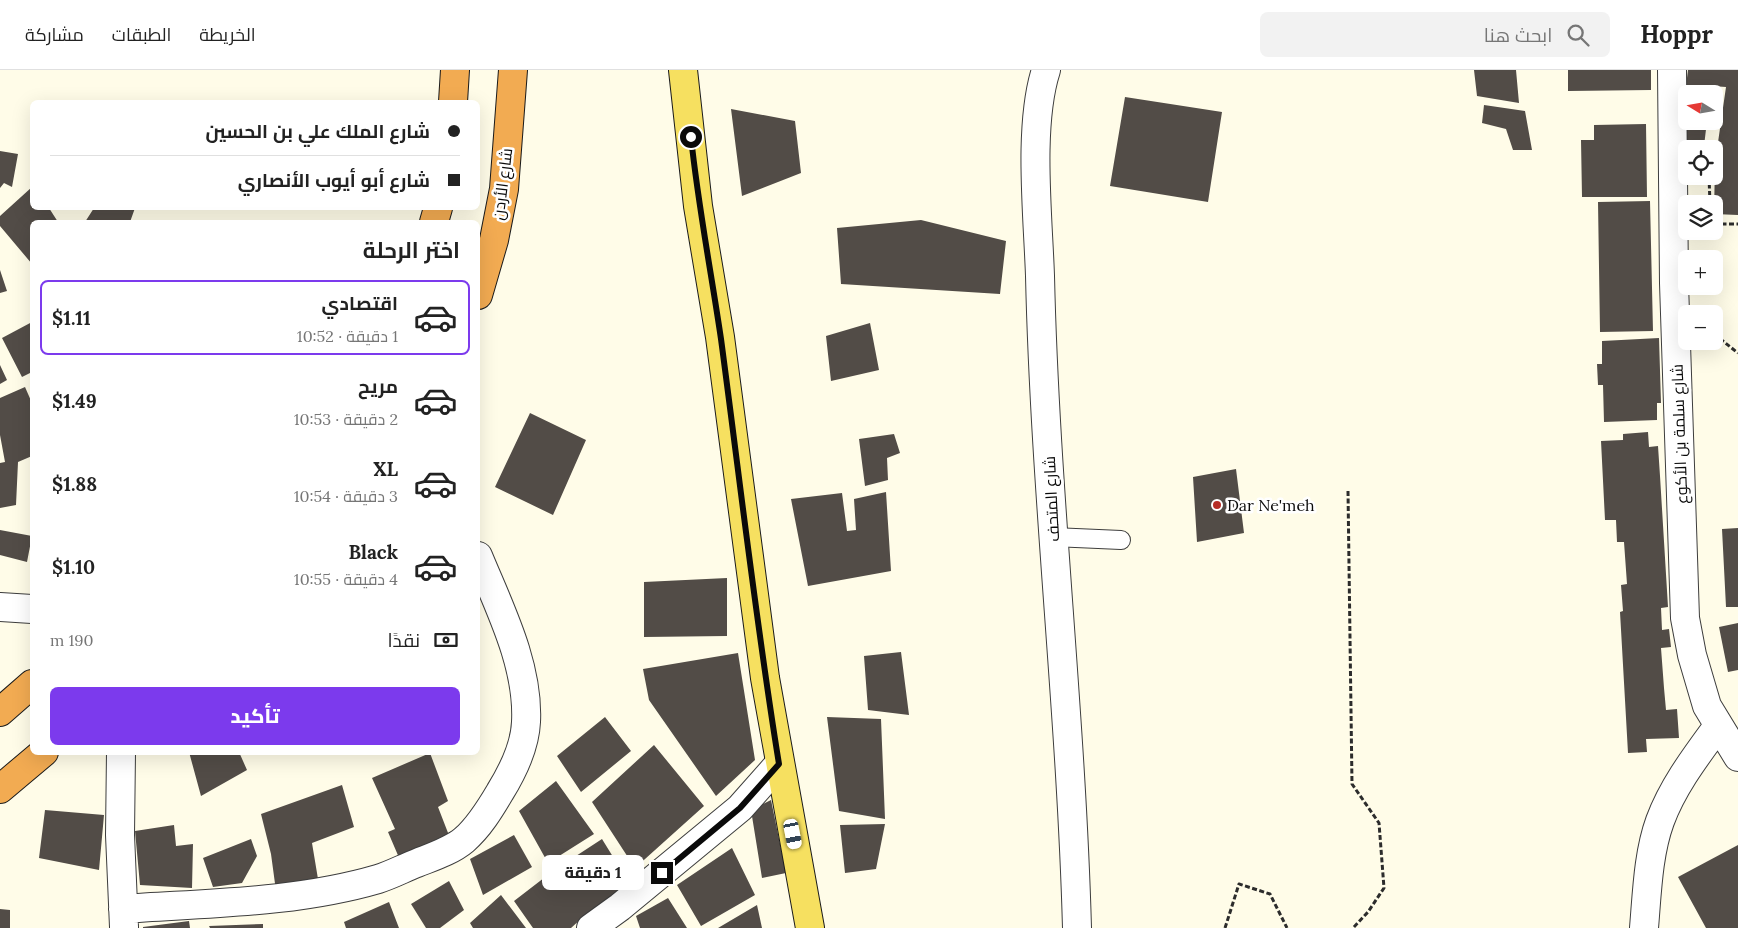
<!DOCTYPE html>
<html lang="ar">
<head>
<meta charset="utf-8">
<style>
  body { margin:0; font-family:Lora,Cairo,serif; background:#f2f2f2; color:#222; direction:rtl; height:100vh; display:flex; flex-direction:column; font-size:19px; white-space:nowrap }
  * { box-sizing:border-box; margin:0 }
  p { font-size:16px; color:#767676 }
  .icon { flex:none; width:28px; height:28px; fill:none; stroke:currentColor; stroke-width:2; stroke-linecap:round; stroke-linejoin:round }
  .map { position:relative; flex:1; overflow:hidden; direction:ltr }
  .panel { position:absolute; left:30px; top:150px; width:450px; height:535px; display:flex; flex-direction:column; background:#fff; border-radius:8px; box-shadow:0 5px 20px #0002; direction:rtl }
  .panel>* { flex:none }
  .banner { position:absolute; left:30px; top:30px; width:450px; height:110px; border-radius:8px; box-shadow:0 5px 20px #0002; direction:rtl; display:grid; align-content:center; height:110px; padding:0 20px; background:#fff }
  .needle { width:32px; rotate:281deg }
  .controls { position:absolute; left:1678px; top:15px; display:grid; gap:10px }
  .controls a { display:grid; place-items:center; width:45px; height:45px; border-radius:8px; background:#fff; box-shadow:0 5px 20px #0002; font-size:25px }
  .end { position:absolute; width:22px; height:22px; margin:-11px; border:6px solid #0a0a0a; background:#fff; box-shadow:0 0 0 2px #fff }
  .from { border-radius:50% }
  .bubble { position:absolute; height:35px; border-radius:8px; background:#fff; box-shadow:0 5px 20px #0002; font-size:16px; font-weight:800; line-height:35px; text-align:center; direction:rtl }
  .car { position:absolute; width:15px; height:30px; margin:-15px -8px; border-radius:6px; box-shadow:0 0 4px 1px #0007; background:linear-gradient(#fff 24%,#345 0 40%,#fff 0 76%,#345 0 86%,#fff 0) }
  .banner b { display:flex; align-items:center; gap:18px; height:48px; font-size:19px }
  .banner b+b { border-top:1px solid #e0e0e0 }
  .banner i { width:12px; height:12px; background:#222 }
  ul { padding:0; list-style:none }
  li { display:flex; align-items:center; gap:15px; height:75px; margin:0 10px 8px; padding:0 10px; border:2px solid transparent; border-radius:8px }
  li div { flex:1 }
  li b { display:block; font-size:19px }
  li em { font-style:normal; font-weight:800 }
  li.current { border-color:#7c3aed }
  li>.icon { width:45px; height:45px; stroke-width:1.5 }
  h2 { padding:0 20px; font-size:22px; line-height:60px }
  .pay { display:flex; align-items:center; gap:12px; height:55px; padding:0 20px; font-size:19px }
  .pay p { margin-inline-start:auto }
  .cta { display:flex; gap:10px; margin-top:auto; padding:10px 20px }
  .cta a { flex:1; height:58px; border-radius:8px; background:#7c3aed; color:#fff; font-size:20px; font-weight:800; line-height:58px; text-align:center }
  header { display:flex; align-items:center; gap:30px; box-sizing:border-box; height:70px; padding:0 25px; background:#fff; border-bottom:1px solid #e0e0e0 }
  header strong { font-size:24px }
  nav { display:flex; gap:28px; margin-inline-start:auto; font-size:18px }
  .search { width:350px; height:45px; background:#f2f2f2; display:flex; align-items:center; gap:12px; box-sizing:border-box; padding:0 18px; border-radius:8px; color:#767676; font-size:19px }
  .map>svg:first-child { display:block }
  .building { fill:#524c47 }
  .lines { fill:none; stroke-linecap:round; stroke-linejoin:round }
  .lane-casing { stroke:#3d3d3d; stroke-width:20 }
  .street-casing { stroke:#3d3d3d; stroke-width:30 }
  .primary-casing { stroke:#1b1b1b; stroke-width:30 }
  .highway-casing { stroke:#1b1b1b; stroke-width:30 }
  .path { stroke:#2c2c2c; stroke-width:3; stroke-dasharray:5 2.5; stroke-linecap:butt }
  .lane { stroke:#fff; stroke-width:18 }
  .street { stroke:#fff; stroke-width:28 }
  .primary { stroke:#f6e060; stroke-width:28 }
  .highway { stroke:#f2ab52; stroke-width:28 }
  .route { stroke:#0a0a0a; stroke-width:6 }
  .poi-dot { fill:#b62d26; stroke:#fff; stroke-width:2 }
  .labels { text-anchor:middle; stroke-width:5; stroke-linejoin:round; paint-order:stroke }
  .street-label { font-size:16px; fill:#0a0a0a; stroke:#fff }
  .poi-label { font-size:16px; fill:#0a0a0a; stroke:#fff; text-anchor:start }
</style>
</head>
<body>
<header>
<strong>Hoppr</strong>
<div class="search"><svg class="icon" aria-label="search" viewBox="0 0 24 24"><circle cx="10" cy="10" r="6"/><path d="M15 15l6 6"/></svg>ابحث هنا</div>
<nav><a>الخريطة</a><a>الطبقات</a><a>مشاركة</a></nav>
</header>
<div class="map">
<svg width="1738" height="858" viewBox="0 0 1738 858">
  <rect width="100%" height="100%" fill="#fffce8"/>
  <path class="building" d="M1474,0H1516L1519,33L1477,26Z
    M1568,0H1651V20L1568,21Z
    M1688,0H1738V145L1714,144L1715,93L1726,17L1712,16L1711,24H1685Z
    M1685,24L1686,51H1707L1704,76H1680Z
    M1125,27L1222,42L1208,132L1110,116Z
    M1484,35L1525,41L1532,80H1513L1506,59L1482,53Z
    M731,39L795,51L801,103L742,126Z
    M1646,54L1647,127H1582L1581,70H1594V55Z
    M0,81L18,84L12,117L4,113L0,118Z
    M32,117V138H49L58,152H32V194L0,156V146Z
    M1650,131L1653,261L1600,262L1598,132Z
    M94,138H135L130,152H85Z
    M921,150L1006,171L1000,224L841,214L837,158Z
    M0,200L7,221L0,223Z
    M32,252V302L22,307L2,268Z
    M870,253L879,300L831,311L826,266Z
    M1659,268L1661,333H1657V350L1604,352L1603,315H1598L1597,294H1602V271Z
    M0,295L7,310L0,314Z
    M25,317L32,333V386L18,392L16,435L0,438V393L5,392L0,365V328Z
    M530,343L586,370L553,445L495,417Z
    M1648,362L1649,377L1658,376L1660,406L1668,537L1661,538L1662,560L1669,559L1671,577L1661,578L1664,618L1666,640L1677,639L1679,668L1646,669L1647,682L1628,683L1620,542L1623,541L1621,515L1627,514L1624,472H1617L1616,450H1605L1601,371L1623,370V364Z
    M894,364L900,383L887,388L888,410L865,416L859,369Z
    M1236,399L1244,463L1197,472L1193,407Z
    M886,422L891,501L808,516L791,429L842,423L847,461L856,460L854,429Z
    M1738,458V537H1726L1722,459Z
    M0,460L32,466L27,492L0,485Z
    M727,508V566L644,567V512Z
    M1738,553V600L1728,602L1719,557Z
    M901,582L909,645L868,640L864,586Z
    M738,583L755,690L716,726L649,630L643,599Z
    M605,647L631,681L581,722L557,686Z
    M827,647L881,649L885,749L839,741Z
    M654,675L704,736L635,798L592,732Z
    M189,682H239L247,700L201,726Z
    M430,683L448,731L438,737L450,768L400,790L388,762L395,759L372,708Z
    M556,711L594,764L548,793L519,741Z
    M342,715L354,757L312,773L319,815L276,821L271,784L261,744Z
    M771,730L786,803L762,808L751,740Z
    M45,740L104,745L99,800L39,788Z
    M885,754L876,799L845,803L840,755Z
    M174,755L176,776L193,774L192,818L140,815L135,761Z
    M514,765L532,797L483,825L470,789Z
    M251,769L257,786L242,813L213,817L203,788Z
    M602,769L631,816L582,848L571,858H533L514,831L553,801Z
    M1738,775V858H1706L1678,807Z
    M732,778L755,825L701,856L677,815Z
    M449,811L464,840L440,858H426L411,834Z
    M501,825L526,858H473L470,853Z
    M668,828L687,858H640L636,846Z
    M389,832L399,858H346L344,852Z
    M757,835L762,858H718Z
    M0,839L10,840V858H0Z
    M189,851L190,858H143V857Z
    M263,854V858H210L209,856Z"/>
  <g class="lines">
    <g class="lane-casing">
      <path id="lane" d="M1053,467L1121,470"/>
    </g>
    <g class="street-casing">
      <path id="street" d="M1046,0C1028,56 1038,146 1040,206C1045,424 1071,640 1077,858
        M1672,0L1674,213L1685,548L1692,585L1707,636L1738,687
        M0,537L32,539
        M121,682L120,765L124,857
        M123,839C208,833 296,833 378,809C391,805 404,798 417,793C432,787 451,781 464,770C479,757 490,739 500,722C513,701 525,676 526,652C529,595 499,537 478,486
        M591,858L620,837L740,738L779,694
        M1644,858C1647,823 1648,784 1660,751C1673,716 1696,686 1718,656"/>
    </g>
    <g class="primary-casing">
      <path id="primary" d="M683,0L698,136L720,267L765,608L810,858"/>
    </g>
    <g class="highway-casing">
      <path id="highway" d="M453,32L455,0
        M434,152L438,138
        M478,225L494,170L504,119L513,0
        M0,642L32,614
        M0,719L44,682"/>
    </g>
    <path class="path" d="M1709,106L1710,134
      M1714,154H1738
      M1714,264L1738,283
      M1348,421L1352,714L1379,753L1384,818L1368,842L1353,858
      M1225,858L1239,814L1270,824L1287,858"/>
    <use href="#lane" class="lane"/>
    <use href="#street" class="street"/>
    <use href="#primary" class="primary"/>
    <use href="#highway" class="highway"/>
  </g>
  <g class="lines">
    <path class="route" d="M662,803L740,738L779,694C756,553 740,411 721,269C711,201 698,135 691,67"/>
  </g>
  <circle class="poi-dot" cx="1217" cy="435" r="5"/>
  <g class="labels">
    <g class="street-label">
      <text transform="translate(502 114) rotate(-83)" y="6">شارع الأردن</text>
      <text transform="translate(1679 364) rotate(-92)" y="6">شارع سلمة بن الأكوع</text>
      <text transform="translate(1051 429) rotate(-93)" y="6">شارع المتحف</text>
    </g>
    <g class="poi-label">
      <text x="1227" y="441">Dar Ne'meh</text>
    </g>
  </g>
</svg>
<div class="controls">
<a><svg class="needle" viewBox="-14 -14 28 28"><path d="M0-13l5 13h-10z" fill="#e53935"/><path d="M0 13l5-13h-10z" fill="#767676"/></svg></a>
<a><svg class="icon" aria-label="locate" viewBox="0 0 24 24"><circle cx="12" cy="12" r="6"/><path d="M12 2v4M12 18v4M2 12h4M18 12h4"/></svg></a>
<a><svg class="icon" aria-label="layers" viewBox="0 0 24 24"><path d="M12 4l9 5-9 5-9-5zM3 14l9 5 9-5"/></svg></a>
<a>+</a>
<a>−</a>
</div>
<i class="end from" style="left:691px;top:67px"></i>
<i class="end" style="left:662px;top:803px"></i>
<div class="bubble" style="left:542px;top:785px;width:102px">1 دقيقة</div>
<i class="car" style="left:793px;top:764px;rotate:169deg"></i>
<div class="banner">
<b><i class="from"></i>شارع الملك علي بن الحسين</b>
<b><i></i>شارع أبو أيوب الأنصاري</b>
</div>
<section class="panel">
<h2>اختر الرحلة</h2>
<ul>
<li class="current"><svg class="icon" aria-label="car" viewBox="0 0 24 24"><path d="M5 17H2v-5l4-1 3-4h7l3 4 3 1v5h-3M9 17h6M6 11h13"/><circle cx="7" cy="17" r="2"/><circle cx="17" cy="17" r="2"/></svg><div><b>اقتصادي</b><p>1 دقيقة · 10:52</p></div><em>$1.11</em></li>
<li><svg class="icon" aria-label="car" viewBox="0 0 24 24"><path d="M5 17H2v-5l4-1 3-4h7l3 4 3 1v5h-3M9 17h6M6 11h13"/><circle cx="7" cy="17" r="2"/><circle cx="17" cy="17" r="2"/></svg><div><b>مريح</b><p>2 دقيقة · 10:53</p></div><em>$1.49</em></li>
<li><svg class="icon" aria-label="car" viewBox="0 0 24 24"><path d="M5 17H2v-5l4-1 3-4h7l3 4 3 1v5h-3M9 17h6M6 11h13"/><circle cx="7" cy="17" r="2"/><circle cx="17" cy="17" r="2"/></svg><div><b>XL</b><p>3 دقيقة · 10:54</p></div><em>$1.88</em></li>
<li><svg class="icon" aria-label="car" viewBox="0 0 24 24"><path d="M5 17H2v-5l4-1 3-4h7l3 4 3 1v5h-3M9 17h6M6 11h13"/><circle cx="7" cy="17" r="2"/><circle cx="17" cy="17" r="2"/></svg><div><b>Black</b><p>4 دقيقة · 10:55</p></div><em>$1.10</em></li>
</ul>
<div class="pay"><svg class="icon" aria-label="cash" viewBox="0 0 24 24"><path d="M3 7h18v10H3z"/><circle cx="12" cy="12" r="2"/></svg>نقدًا<p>190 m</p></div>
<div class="cta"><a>تأكيد</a></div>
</section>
</div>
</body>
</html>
